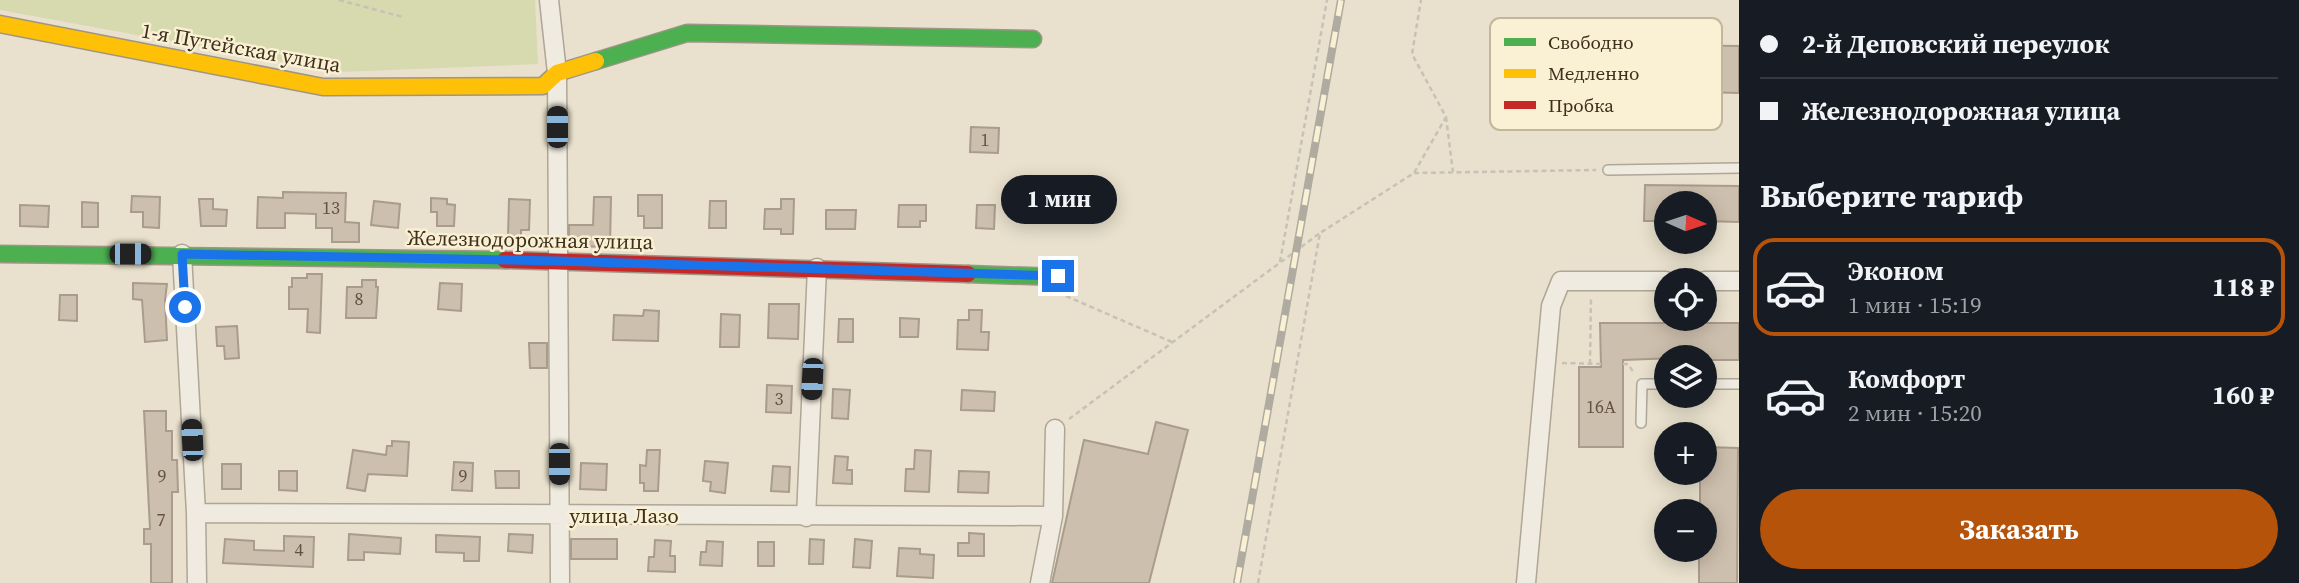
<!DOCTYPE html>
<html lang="ru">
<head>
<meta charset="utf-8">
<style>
  body { margin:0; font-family:"Source Serif 4",serif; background:#20242c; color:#f1f3f6; height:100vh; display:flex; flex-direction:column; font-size:26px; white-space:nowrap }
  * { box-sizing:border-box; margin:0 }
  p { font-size:23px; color:#9ea1a6 }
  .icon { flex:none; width:38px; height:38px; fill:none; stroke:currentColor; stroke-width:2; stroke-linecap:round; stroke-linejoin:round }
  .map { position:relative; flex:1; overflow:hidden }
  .side { display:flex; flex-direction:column; background:#171b24; width:560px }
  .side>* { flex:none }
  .top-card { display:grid; align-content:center; height:154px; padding:0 21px; background:#171b24 }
  .needle { width:46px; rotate:93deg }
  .controls { position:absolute; left:1654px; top:191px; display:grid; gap:14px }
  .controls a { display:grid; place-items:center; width:63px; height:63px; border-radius:50%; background:#171b24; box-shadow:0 4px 18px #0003; font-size:35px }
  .end { position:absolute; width:32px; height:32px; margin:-16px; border:9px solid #1a73e8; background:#fff; box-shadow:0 0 0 4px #fff }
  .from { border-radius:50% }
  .bubble { position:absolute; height:49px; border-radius:24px; background:#171b24; box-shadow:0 4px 18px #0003; font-size:23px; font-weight:700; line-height:49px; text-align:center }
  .car { position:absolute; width:21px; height:42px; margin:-21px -10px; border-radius:9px; box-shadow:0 0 5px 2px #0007; background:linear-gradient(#222 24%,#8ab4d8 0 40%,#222 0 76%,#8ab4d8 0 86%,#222 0) }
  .top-card b { display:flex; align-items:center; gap:24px; height:66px; font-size:26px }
  .top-card b+b { border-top:2px solid #363941 }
  .top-card i { width:18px; height:18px; background:#f1f3f6 }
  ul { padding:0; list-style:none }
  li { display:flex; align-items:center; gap:21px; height:98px; margin:0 14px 10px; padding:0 7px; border:4px solid transparent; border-radius:21px }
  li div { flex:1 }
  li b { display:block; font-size:26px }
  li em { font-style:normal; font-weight:700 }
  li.on { border-color:#b45309 }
  li>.icon { width:63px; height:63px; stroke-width:1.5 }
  h2 { padding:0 21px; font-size:32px; line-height:84px }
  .cta { display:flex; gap:14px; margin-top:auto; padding:14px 21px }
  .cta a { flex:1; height:80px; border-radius:42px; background:#b45309; color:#fff; font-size:28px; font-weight:700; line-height:80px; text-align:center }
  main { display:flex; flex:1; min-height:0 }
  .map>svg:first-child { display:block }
  .green { fill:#d7d9ae }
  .building { fill:#cdbfad; stroke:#aa9c8c; stroke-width:2 }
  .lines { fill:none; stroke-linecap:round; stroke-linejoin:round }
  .lane-casing { stroke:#aea696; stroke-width:12 }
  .street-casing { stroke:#aea696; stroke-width:21 }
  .fast-casing { stroke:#9e9586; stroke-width:19 }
  .slow-casing { stroke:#9e9586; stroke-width:19 }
  .jam-casing { stroke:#9e9586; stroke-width:19 }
  .path { stroke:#c8c2b6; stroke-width:2.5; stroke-dasharray:5 3.5; stroke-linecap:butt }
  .lane { stroke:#f0ebe0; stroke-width:9 }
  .street { stroke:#f0ebe0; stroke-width:18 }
  .fast { stroke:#4caf50; stroke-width:16 }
  .slow { stroke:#ffc107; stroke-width:16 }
  .jam { stroke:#c62828; stroke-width:16 }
  .rail-casing { stroke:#afaba1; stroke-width:8 }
  .rail { stroke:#faf0d3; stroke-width:5; stroke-dasharray:16; stroke-linecap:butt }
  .route { stroke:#1a73e8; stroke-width:9 }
  .labels { text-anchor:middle; stroke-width:5; stroke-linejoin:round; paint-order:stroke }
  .number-label { font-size:18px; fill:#625341 }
  .street-label { font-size:21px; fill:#3e2f1d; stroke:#faf0d3 }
  .key { fill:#faf0d3; stroke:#c2b69c; stroke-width:2 }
  .key-label { font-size:19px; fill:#3e2f1d }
</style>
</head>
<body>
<main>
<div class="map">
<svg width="1739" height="583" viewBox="0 0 1739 583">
  <rect width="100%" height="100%" fill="#e9e1cd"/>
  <path class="green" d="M0,0H535L538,64L339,72L0,10Z"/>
  <path class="building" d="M1662,45L1739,46V93L1662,91Z
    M971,127L999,128L998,153L970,152Z
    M1645,185L1739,186V222L1704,221V203H1666V221H1644Z
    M283,192L346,193L345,222L359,223V242H332V228H316V214L285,213V228H257L258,197L283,198Z
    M638,195H662V228H644V216H638Z
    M132,196L160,197L159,228L143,227V212H131Z
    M594,197H611L610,247L569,246V225H593Z
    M431,198L447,199V204L455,205L454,226H437V212H431Z
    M199,199H213V209L227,210L226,226H201Z
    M509,199L530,200L529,230H521V236H508Z
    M781,199H794L793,234H781V229H764L765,209H781Z
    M374,201L400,204L398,228L371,225Z
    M710,201H726V228H709Z
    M82,202L98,203V227H82Z
    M20,205L49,206L48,227L20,226Z
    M899,205H926V221H920V227H898Z
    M977,205H995L994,229L976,228Z
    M826,210H856L855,229H826Z
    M307,274H322L320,333L307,332L308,309H289V287H292V278H307Z
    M362,280H376V287H378L376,318H346L347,287H362Z
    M133,283L167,284L165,300L167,340L145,342L142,300L133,299Z
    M440,283L462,284L461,311L438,309Z
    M60,295H77V321L59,320Z
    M769,304H799L798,339L768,338Z
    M644,310L659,311L658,341L613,340L614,315L643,316Z
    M969,310H982L981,332H989L988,350L957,349L958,320H969Z
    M721,314L740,315L739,347H720Z
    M900,318L919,319L918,337H900Z
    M839,319H853V342H838Z
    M1600,323H1739V360H1704V357L1623,360V447H1579V367H1601Z
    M237,326L239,358L225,359L224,346H217L216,327Z
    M529,343H547V368H530Z
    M767,385L792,386L791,413L766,412Z
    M833,389L850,390L848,419L832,418Z
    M962,390L995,392L994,411L961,410Z
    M144,411H166V431H172V460H177L178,492H172V583H151V544H144V529H150Z
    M1156,422L1188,430L1149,583H1052L1084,440L1148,454Z
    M392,441L409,442L407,476L368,474L365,491L347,488L353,450L386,455L387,446H392Z
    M1704,447L1738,448L1737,583H1699V550H1704V511H1700V472H1704Z
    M647,450H660L658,491H644V483H640V465L646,466Z
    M915,450L931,451L929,492L905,491L906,469H914Z
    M835,456L848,457L847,470H852V484L833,483Z
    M705,461L728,463L725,493L710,491L711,482L703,481Z
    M454,462L473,463L472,491L452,490Z
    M581,463L607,464L606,490L580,489Z
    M222,464H241V489H222Z
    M773,466L790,467L789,492L771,491Z
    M279,471H297V491L279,490Z
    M495,471H519V488H496Z
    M959,471L989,472L988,493L958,492Z
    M969,533L984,534V556H958V543H969Z
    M349,534L401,538L400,554L364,552V560H348Z
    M509,534L533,535L532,553L508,551Z
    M436,535L480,537L479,561H464V553L436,552Z
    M284,536L314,537L313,567L223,563L225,539L254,541V550L284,551Z
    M571,539H617V559H571Z
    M810,539L824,540L823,564H809Z
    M855,539L872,541L870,568L853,567Z
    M655,540L671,541L670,556H675V572L648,571L649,557H654Z
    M707,541L723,542L722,566L700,565L701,552H706Z
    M758,542H774V566H758Z
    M899,548L920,549V554L934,555L933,578L897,576Z"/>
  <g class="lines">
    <g class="lane-casing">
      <path id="lane" d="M1608,170L1739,168
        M1704,384H1739
        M1641,423L1642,384H1666"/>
    </g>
    <g class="street-casing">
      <path id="street" d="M549,0L557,73L560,583
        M182,254L196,513L197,583
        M1704,281H1739
        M196,513L1053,516
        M806,517L817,268
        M1040,583L1053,516L1055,429
        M1526,583L1551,306L1561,281H1666"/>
    </g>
    <g class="fast-casing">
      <path id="fast" d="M596,61L687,33L1033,39
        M0,254L505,260
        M968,274L1058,277"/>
    </g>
    <g class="slow-casing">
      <path id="slow" d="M0,24L323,87L543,86L557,73L596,61"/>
    </g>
    <g class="jam-casing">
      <path id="jam" d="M505,260L968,274"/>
    </g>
    <path class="path" d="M339,0L403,17
      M1446,117L1453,172
      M1414,173L1596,170
      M1280,262L1327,0
      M1066,296L1172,342
      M1562,363L1601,364
      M1590,364L1591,297
      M1623,364H1628L1634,373
      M1069,419L1320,233
      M1258,583L1320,233L1414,173L1446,117L1412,54L1421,0"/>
    <use href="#lane" class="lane"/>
    <use href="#street" class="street"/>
    <use href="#fast" class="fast"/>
    <use href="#slow" class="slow"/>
    <use href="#jam" class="jam"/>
    <g class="rail-casing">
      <path id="rail" d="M1237,583L1341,0"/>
    </g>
    <use href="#rail" class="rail"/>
  </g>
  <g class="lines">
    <path class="route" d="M185,307L182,254L558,261L1058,276"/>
  </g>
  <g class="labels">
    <g class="number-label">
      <text x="985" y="146">1</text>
      <text x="331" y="214">13</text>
      <text x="359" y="305">8</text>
      <text x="779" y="405">3</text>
      <text x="1601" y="413">16А</text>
      <text x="162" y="482">9</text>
      <text x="463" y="482">9</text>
      <text x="161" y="526">7</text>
      <text x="299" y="556">4</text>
    </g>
    <g class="street-label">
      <text transform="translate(241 48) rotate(10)" y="7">1-я Путейская улица</text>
      <text transform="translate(530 240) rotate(1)" y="7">Железнодорожная улица</text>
      <text x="624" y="523">улица Лазо</text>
    </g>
  </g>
  <rect x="1490" y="18" width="232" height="112" rx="10" class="key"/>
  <rect x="1504" y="38" width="32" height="8" fill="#4caf50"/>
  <rect x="1504" y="69" width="32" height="9" fill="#ffc107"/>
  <rect x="1504" y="101" width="32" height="8" fill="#c62828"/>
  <g class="key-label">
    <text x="1548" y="49">Свободно</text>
    <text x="1548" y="80">Медленно</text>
    <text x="1548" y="112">Пробка</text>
  </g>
</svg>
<div class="controls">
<a><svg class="needle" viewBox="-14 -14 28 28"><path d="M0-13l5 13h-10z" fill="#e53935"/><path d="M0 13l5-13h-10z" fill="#9ea1a6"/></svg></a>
<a><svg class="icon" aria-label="locate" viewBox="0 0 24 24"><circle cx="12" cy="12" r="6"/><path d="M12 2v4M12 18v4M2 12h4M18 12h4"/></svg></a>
<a><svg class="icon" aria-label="layers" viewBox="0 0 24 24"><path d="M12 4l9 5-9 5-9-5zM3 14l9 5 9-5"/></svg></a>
<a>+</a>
<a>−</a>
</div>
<i class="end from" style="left:185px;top:307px"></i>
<i class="end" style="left:1058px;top:276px"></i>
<div class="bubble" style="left:1001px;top:175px;width:116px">1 мин</div>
<i class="car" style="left:557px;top:127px;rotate:0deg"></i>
<i class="car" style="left:130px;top:254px;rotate:90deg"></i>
<i class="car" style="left:812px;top:379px;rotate:183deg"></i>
<i class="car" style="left:192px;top:440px;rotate:357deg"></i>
<i class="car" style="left:559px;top:464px;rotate:180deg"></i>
</div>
<section class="side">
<div class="top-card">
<b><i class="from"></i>2-й Деповский переулок</b>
<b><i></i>Железнодорожная улица</b>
</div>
<h2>Выберите тариф</h2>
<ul>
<li class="on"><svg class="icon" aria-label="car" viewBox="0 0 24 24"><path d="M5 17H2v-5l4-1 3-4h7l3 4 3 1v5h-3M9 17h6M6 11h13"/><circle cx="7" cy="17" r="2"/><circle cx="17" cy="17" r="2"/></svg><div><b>Эконом</b><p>1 мин · 15:19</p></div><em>118 ₽</em></li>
<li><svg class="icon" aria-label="car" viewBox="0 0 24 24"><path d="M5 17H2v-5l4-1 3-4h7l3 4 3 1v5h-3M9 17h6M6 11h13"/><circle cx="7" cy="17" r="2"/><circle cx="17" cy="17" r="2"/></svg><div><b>Комфорт</b><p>2 мин · 15:20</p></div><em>160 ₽</em></li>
</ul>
<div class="cta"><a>Заказать</a></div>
</section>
</main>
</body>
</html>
